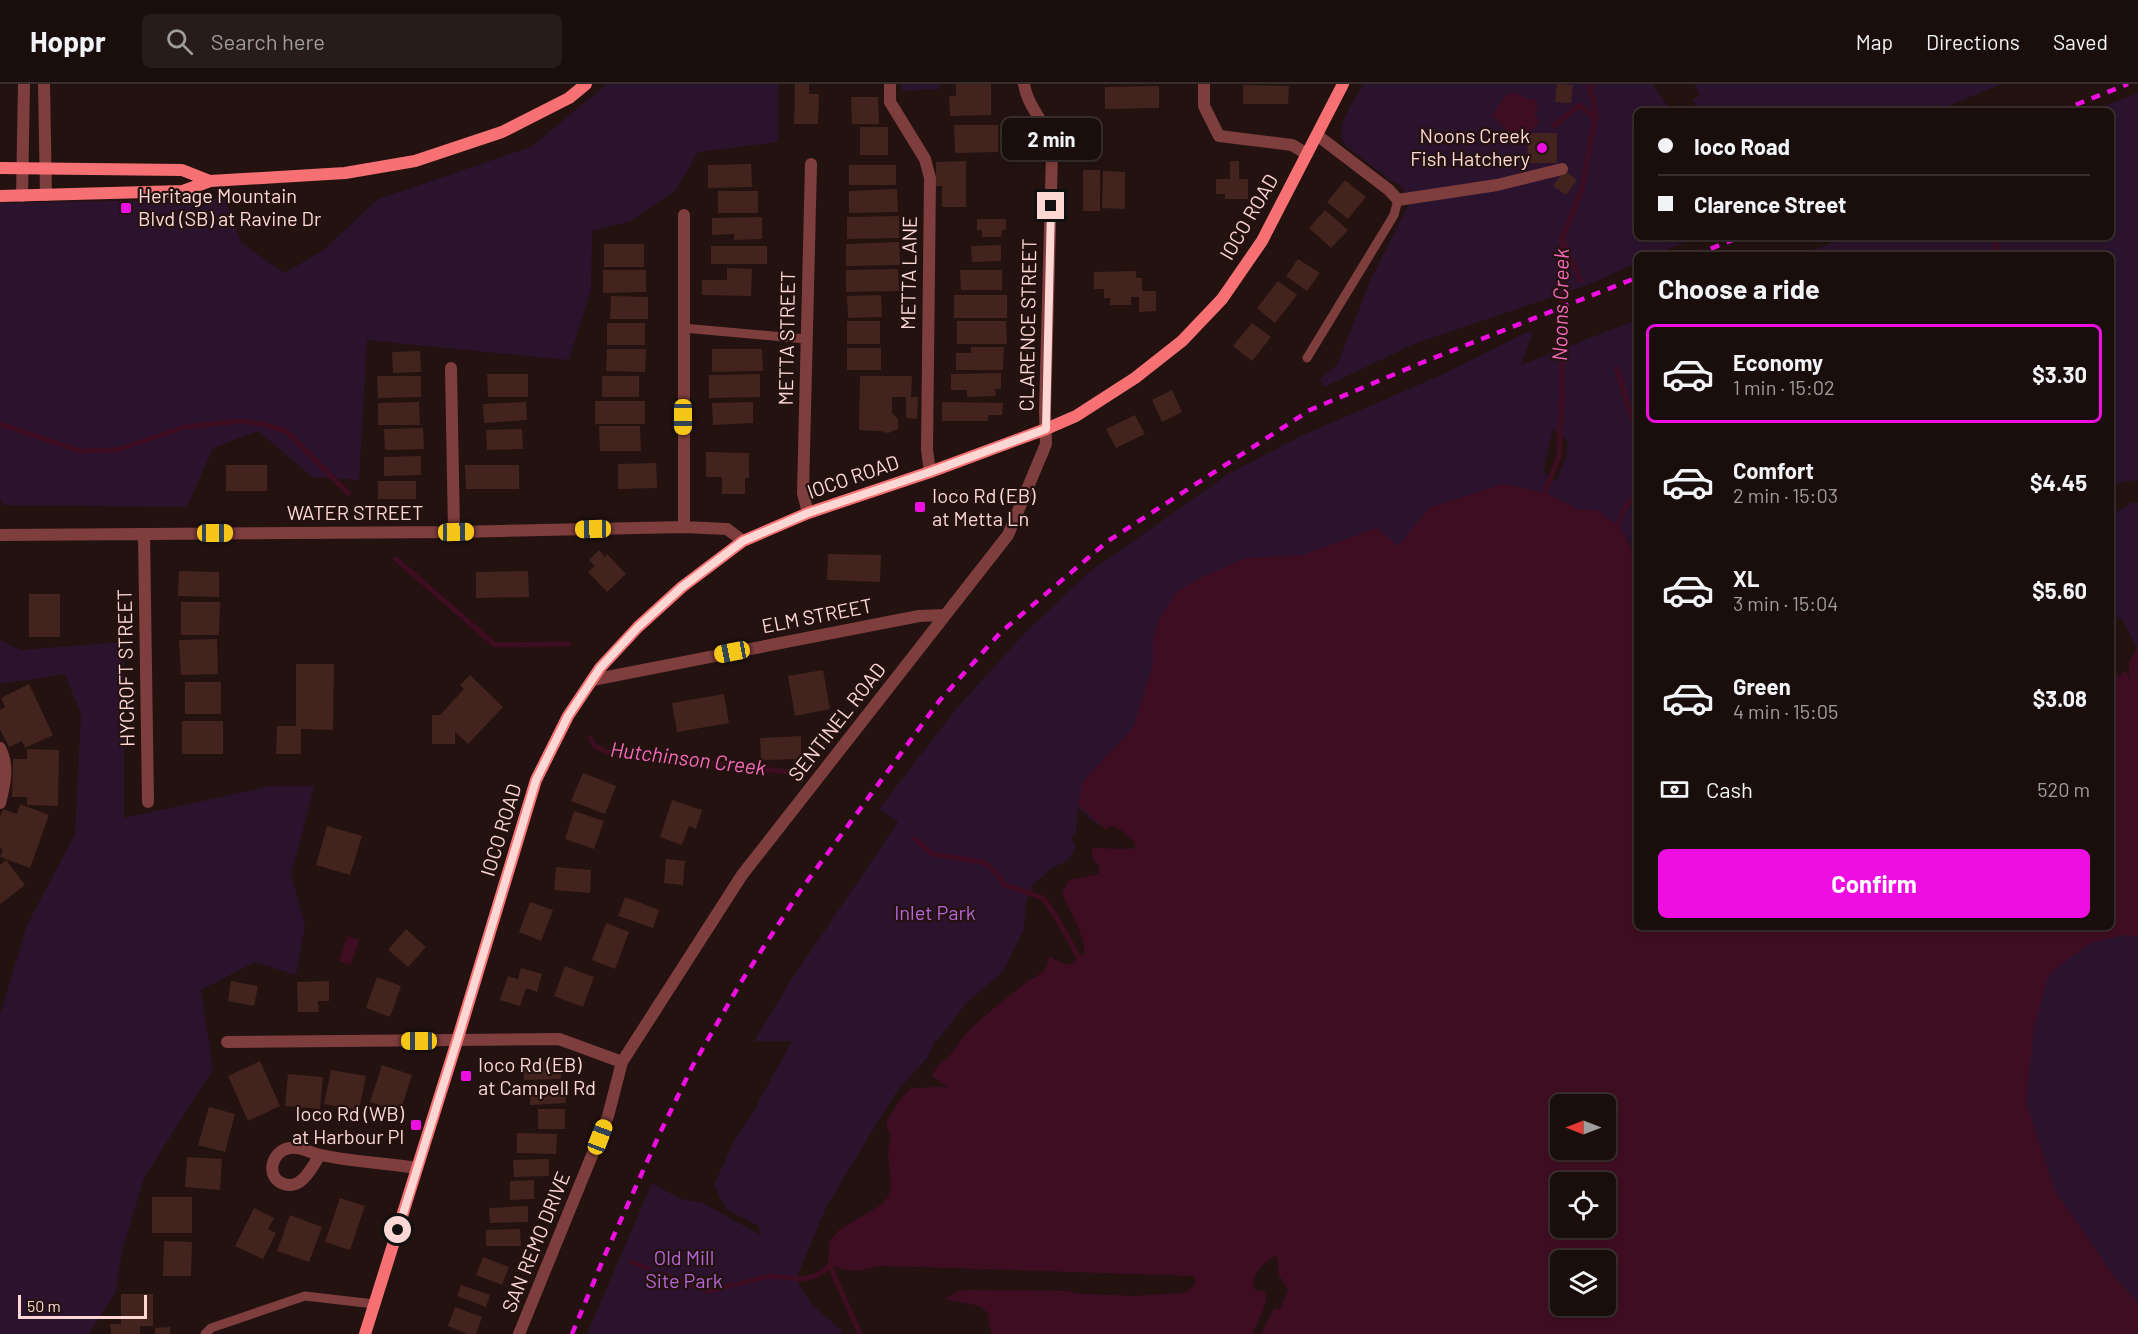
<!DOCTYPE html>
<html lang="en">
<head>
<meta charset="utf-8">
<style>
  body { margin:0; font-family:Barlow,sans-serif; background:#271c1a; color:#f1f3f6; height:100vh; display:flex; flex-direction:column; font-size:22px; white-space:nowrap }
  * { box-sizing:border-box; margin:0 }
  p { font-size:20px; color:#9f9c9d }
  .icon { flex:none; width:33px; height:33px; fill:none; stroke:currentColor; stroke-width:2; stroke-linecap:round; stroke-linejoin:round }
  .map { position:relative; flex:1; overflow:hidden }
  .side { position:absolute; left:1634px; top:168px; width:480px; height:678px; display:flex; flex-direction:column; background:#1a0e0c; border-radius:9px; box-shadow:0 3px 9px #0003,0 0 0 2px #382e2d }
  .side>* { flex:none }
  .top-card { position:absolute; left:1634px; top:24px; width:480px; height:132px; border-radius:9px; box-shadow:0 3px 9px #0003,0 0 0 2px #382e2d; display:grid; align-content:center; height:132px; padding:0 24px; background:#1a0e0c }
  .needle { width:39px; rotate:270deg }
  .tools { position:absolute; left:1550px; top:1010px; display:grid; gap:12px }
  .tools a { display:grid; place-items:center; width:66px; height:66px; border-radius:9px; background:#1a0e0c; box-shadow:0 3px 9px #0003,0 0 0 2px #382e2d; font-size:30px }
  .scale { position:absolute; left:18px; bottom:15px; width:129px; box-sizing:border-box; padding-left:6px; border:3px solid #fcd7d4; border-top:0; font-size:16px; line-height:21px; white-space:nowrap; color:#fcd7d4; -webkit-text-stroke:4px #231210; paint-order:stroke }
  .end { position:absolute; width:27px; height:27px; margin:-14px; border:8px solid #fcd7d4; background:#111; box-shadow:0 0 0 3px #111 }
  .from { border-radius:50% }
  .bubble { position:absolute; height:42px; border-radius:9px; background:#1a0e0c; box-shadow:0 3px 9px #0003,0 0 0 2px #382e2d; font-size:20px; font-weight:700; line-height:42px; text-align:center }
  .car { position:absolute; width:18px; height:36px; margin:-18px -9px; border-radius:8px; box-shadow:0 0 4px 2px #0007; background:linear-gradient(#f5c518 24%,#345 0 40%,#f5c518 0 76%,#345 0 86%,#f5c518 0) }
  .top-card b { display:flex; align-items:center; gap:21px; height:57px; font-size:22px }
  .top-card b+b { border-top:2px solid #382e2d }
  .top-card i { width:15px; height:15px; background:#f1f3f6 }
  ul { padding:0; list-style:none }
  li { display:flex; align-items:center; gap:18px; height:99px; margin:0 12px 9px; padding:0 12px; border:3px solid transparent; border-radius:9px }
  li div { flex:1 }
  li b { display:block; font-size:22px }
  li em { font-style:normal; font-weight:700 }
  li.active { border-color:#ef0ee2 }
  li>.icon { width:54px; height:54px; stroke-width:1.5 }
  h2 { padding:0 24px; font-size:27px; line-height:72px }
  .pay { display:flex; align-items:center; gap:15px; height:66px; padding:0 24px; font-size:22px }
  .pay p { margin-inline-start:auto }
  .primary-button { display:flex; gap:12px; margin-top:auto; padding:12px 24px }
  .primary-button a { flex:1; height:69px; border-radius:9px; background:#ef0ee2; color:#fff; font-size:24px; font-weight:700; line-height:69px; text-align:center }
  header { display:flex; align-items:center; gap:36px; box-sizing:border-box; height:84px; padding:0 30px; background:#1a0e0c; border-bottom:2px solid #382e2d }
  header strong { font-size:28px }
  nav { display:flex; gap:33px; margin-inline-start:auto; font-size:21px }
  .search { width:420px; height:54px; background:#271c1a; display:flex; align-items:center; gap:15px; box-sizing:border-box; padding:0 21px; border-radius:9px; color:#9f9c9d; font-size:22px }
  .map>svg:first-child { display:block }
  .green { fill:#2b132d; fill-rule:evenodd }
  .water { fill:#3f0d21; fill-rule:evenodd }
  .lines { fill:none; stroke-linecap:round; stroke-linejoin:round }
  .stream { stroke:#3f0d21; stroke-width:5 }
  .building { fill:#43231d }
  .service { stroke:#7f3e3e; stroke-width:9 }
  .minor { stroke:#7f3e3e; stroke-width:12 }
  .tertiary { stroke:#7f3e3e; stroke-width:12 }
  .secondary { stroke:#f77174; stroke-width:12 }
  .rail { stroke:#ef0ee2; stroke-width:4.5; stroke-dasharray:9 8; stroke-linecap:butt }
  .route { stroke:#fcd7d4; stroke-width:8 }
  .poi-dot { fill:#ef0ee2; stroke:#231210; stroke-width:2 }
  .labels { text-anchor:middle; stroke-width:4.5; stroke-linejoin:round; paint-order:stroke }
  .poi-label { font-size:20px; fill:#fcd7d4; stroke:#231210; text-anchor:start }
  .street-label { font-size:20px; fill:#fcd7d4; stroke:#231210 }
  .park-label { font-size:20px; fill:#b665d8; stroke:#231210 }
  .water-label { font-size:21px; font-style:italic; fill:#f669bb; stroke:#231210 }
</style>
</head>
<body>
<header>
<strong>Hoppr</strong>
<div class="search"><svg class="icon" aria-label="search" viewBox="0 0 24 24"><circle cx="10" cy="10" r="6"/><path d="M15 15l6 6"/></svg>Search here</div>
<nav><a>Map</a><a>Directions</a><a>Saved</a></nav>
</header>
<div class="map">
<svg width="2138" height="1250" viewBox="0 0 2138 1250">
  <rect width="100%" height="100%" fill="#231210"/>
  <path class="green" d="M607,0H778V58L698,68L676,106L631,137L592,147L591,206L569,276L367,256L359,396L312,393L258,347L213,364L187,423L3,421L0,415V119L226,115L241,159L285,189L326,164L378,115L531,63Z
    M902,0H940V5L902,7Z
    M1364,0H1653L1671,27H1636V153H1696L1655,171H1636V179L1593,199L1414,260L1324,303L1320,295L1337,281L1371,195L1410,118L1402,103L1389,95L1346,62C1332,44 1354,17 1364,0Z
    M1695,0H2002L1935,27H1697L1693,15L1700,12Z
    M2138,9V396L2123,398L2111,404L2110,171H1801L1847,153H2110V27H2091Z
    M1636,236V843L1605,1020H1560V1065L1277,1158L1341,1201L1261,1250L1272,1228L1276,1224L1280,1226L1288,1206L1279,1191L1277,1171C1265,1177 1248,1192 1255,1206L1265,1208C1269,1222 1257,1236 1253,1250H991L988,1229L980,1222L945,1215L956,1208L967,1206L1066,1207L1082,1210L1133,1212L1185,1209L1195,1201V1192L955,1184L879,1182L857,1187L838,1184L828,1179L830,1157L839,1146L881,1121L888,1113L891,1103L888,1066L891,1052L887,1043V1036L904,1011L912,1004L948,1003L932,992L939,980L947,975L965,952L1025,899L1042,889L1048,882L1049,872L1059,878L1071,881L1080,872L1085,870C1084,847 1071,830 1062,809L1069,796L1099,790V781L1093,775L1092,764L1116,766L1135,764V759L1120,745L1113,742L1109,744L1218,519L1102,740L1098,741L1078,724L1076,748L1071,754L1076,762L1068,776L1051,785L1033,801L1026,818L1024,845L1003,888L968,917L937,957L935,956L928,973L897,1007L827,1121L796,1195L812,1221L841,1246L842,1250H587L652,1099L681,1115L703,1119L760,1151L759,1142L726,1125L714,1101L735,1055L753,1028L792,957H754L790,898L898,738L879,725L956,625L1024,550L1087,490L1228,390L1303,351L1439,292L1531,246L1532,251L1521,281ZM1553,345L1568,358L1566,374L1556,397L1543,388ZM1628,456L1634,470L1304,471L1335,459L1397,462Z
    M2131,419H2138V627L2111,689V578L2119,594L2125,586L2129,595V578L2137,564L2123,537L2111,528V431Z
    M0,556L21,566L124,558V734L271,702H314L307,732L291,790L305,841L296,891L255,878L201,906L213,985L144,1094L122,1167L116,1207L89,1250H0V931L27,841L75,750L81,631L65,590L0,600Z
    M2138,831V1250H1511L1562,1147L1605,1143L2110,843ZM1560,1176H1605V1221H1560Z"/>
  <path class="water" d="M1514,8L1525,14L1535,15L1538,24L1534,28L1539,37L1538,41L1524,50L1508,49L1492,31L1505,12Z
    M1503,400L1546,409L1577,425L1599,427L1617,441L1624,450L1636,474V843H2110L2111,578L2119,594L2125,586L2129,595V578L2138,563V853L2123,851L2091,859L2056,884L2048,893L2034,944L2026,1019L2055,1107L2117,1196L2138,1218V1250H1261L1272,1228L1276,1224L1280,1226L1288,1206L1279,1191L1277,1171C1265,1177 1248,1192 1255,1206L1265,1208C1269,1222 1257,1236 1253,1250H991L988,1229L980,1222L945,1215L956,1208L967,1206L1066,1207L1082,1210L1133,1212L1185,1209L1195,1201V1192L955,1184L879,1182L857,1187L838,1184L828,1179L830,1157L839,1146L881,1121L888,1113L891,1103L888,1066L891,1052L887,1043V1036L904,1011L912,1004L948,1003L932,992C935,984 940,981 947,975C953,969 958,960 963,953C978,936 1005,915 1023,901C1036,890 1047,892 1049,872L1059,878L1071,881L1080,872L1085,870C1084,847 1070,830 1062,809L1069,796L1099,790V781L1093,775L1092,764L1132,765L1135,764V759L1120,745L1113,742L1105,745L1078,720L1083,697L1133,644L1153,580V556L1159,536L1176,508L1200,494L1246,474L1302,471L1377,444L1398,462L1429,424ZM1560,1020H1605V1065H1560ZM1560,1098H1605V1143H1560ZM1560,1176H1605V1221H1560Z
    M347,852L359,856L351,881L339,877Z"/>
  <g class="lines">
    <path class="stream" d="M1554,42L1579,21L1588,27L1594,35
      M1563,157L1580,196
      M1994,171L1997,156L1995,153
      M1617,285L1636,347
      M0,340L80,367L117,366L185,343L240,337L263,340L286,347L348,409
      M1543,413L1559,373L1562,313V155L1582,105L1596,29L1589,0
      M1616,447L1623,426L1636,410
      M396,475L495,561L569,560
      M590,654L595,662L607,668L790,688
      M915,755L932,770L981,778L991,783L1005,801L1043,814L1055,831L1081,877
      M631,1178L648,1184
      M662,1190L708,1207L770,1192L801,1195L816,1192L830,1182L860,1250"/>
  </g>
  <path class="building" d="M795,0H809V10H819L818,40H794Z
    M956,0H991V31L950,32L949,12H956Z
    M1557,0L1573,1L1571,19L1555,18Z
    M1243,1L1289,2L1288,20H1243Z
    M1159,2V24L1105,25V3Z
    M851,13H878L879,40H852Z
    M954,41H998V68L955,69Z
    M860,43H888V71H860Z
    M1528,49H1557V79H1527Z
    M966,77V123H942V102H936V78Z
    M1230,77H1239V95H1248V115H1225V110H1216V95H1230Z
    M751,80L752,103L708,104V81Z
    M849,81H896V101H849Z
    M1083,86H1100V127H1083Z
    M1564,86L1577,96L1566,111L1553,102Z
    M1103,87L1125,88V125L1102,124Z
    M1345,96L1366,113L1348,135L1327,118Z
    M897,105L898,128L849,129V107Z
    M718,107H758V129H718Z
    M1325,126L1348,146L1331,164L1309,144Z
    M899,132V154L847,155V133Z
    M762,133V155L734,156V150L712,151V134Z
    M977,135H1006V146H1002L1001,153H982V146H977Z
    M899,158L900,181L846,182V160Z
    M604,160H644V183H604Z
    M1001,161V177L972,178L971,162Z
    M711,162H767V180H711Z
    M1298,175L1320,189L1307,207L1286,192Z
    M727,184L752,185L751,212L702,211V196H727Z
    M898,185L899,207L846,208V186Z
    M603,186H646V208L603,209Z
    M960,186H1002V206H961Z
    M1136,187V194H1142V207H1156V227L1139,228V213H1131V221H1110V214H1104V205H1094V188Z
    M1278,197L1297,211L1275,239L1257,224Z
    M881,211L882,233L848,234L847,212Z
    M954,211H1007V234H954Z
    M611,212L648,213V235H610Z
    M847,237H880V260H847Z
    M957,237H1006L1007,260H957Z
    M607,239H645V261H607Z
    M1252,239L1271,253L1252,277L1233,262Z
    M971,263H1004L1003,286H956V269H971Z
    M847,264H881V286H847Z
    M607,265H646L645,288L606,287Z
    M712,265H762L763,287L712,288Z
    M420,267L421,288L393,289L392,268Z
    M1001,289V305H995L996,312L967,313V306H951V290Z
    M487,290H528V313H488Z
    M760,290V313L709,314V291Z
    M377,292H421V313L378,314Z
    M602,292H639V313H602Z
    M860,292H912L911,313H918L917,335L906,334V313H892V329L898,335V345L888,349L880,347L859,346Z
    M1172,306L1182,328L1162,338L1152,316Z
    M595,317H645V340H595Z
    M419,318L420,341H378V319Z
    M526,318L527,336L484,339L483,320Z
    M753,318V339L713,341L712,319Z
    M942,318L1003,319L1002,331H988V337H942Z
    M1135,331L1145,350L1116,364L1106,345Z
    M599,342H640L641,367H600Z
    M423,344L424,365L385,366L384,345Z
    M522,345L523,365L487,366L486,346Z
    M706,368L749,369V394H745V410H722V393H706Z
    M421,372V391L384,392V373Z
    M656,379L657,404L618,405V380Z
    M226,381H267V407H226Z
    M465,381H519V405H466Z
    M378,397H416V415H378Z
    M599,466L605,473L607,470L626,490L607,508L588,488L595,482L589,476Z
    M828,470L881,471L880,498L827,496Z
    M179,487L219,488V513L178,512Z
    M528,487L529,513L476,514V488Z
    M29,510H60V553H29Z
    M181,518H220L219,551H181Z
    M217,555L218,590L181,591L179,556Z
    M296,580H334L333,646L301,645V670H276L277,642H296Z
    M823,586L830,625L795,632L788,592Z
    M470,591L503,623L468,660L455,648V660H432V631H440L464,605L460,601Z
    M185,598H221V630H185Z
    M29,600L53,651L25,664L22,657L9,663L0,645V626L5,623L1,614Z
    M724,610L729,639L677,648L672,619Z
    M182,637H223V670H182Z
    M801,652V675L761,676L760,654Z
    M27,665L59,666L58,722L27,721V713H12L13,675H27Z
    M583,689L616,702L605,730L571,717Z
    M672,716L702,726L696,745L689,742L682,761L660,753Z
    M20,720L49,731L30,784L0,773L3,765L0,764V733L3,725L17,730Z
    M574,727L604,737L594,765L565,755Z
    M327,742L362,752L350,791L316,781Z
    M666,775L685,777L683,801L664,799Z
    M6,776L25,801L0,820V781Z
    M556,783L591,786L590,809L554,806Z
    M625,813L659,826L653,844L618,832Z
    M530,818L553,826L541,857L519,848Z
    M606,839L629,848L615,885L592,876Z
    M406,845L426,863L408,883L388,866Z
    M565,882L594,893L583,923L554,912Z
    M521,884L542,890L537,908L526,904L520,922L500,916L508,892L518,895Z
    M377,893L401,902L390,933L366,924Z
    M231,897L258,902L254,922L228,917Z
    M329,897V917H318L319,928H298L297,898Z
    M260,977L280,1022L248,1037L228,992Z
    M560,977L561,995L524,996L523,978Z
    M382,981L412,991L400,1028L370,1018Z
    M331,986L366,992L359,1026L324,1020Z
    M288,990L323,993L320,1025L285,1022Z
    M565,1002L566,1019L530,1021V1004Z
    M209,1023L235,1030L225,1068L198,1061Z
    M538,1025H565V1045H538Z
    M517,1049L557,1050L556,1070L517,1069Z
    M187,1073L222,1075L220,1106L185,1103Z
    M549,1075V1092L514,1093L513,1076Z
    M534,1096V1115L510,1116V1097Z
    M152,1113H192V1149H152Z
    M340,1114L365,1122L350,1166L325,1158Z
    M528,1122V1138L490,1139L489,1124Z
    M254,1124L274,1134L268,1145L276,1149L263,1175L235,1162Z
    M290,1131L322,1143L309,1178L277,1167Z
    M520,1145L521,1162H486V1146Z
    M164,1157L192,1158L191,1192H163Z
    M483,1173L509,1183L502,1201L476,1191Z
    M461,1201L490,1211L486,1223L457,1212Z
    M121,1210H153V1242H140V1250H111L110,1240H121Z
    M455,1223L482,1233L476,1250H468L448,1242Z
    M170,1243V1250H155V1244Z"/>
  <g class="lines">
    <path class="service" d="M683,244L806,255
      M1307,274L1394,131L1398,116
      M205,1250L211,1244L305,1212L374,1220"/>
    <path class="minor" d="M890,0V18L925,75L930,94L927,366L930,388
      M1204,0V22L1219,52L1292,61L1307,70
      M1317,51L1389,106L1398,116L1497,101L1562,85
      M684,131V443
      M451,284L454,448
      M808,429L803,409L811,80
      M144,450L148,718
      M0,451L456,448L684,443L727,445L743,457
      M592,596L919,532L945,531
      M0,664C9,682 5,700 0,719
      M227,958L559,955L622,978
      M320,1071C312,1083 302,1106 284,1100C264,1093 272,1066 290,1064C300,1062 310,1069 321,1071C352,1078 386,1079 417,1084
      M519,1250L608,1032L622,978L742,791L1008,451L1046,360L1045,327L1052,69C1049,39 1028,26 1024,0"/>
    <path class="tertiary" d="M44,0L46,111
      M22,112L24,0"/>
    <path class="secondary" d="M0,84L182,86L210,97
      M0,112L183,107L210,97L345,89L415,77L502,48L569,14L586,0
      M365,1250L457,957L536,696L568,632L600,584L638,543L682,503L743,457L808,429L930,388L1046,345L1076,332L1135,294L1182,257L1222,215L1262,157L1343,0"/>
    <path class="rail" d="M2060,27L2128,0
      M1695,171L1740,153
      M572,1250L605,1171L660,1049L692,983L741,898L800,807L940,616L1001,548L1108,457L1310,326L1421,279L1636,194"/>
  </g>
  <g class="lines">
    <path class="route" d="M398,1146L457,957L536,696L568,632L600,584L638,543L682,503L743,457L808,429L930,388L1046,345L1051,122"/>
  </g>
  <g class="poi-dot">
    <circle cx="1542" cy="64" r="6"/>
    <rect x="120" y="118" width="12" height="12" rx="3"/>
    <rect x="914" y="417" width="12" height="12" rx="3"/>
    <rect x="460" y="986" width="12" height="12" rx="3"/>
    <rect x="410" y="1035" width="12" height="12" rx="3"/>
  </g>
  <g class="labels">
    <g class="poi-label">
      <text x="1530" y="59" text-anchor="end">Noons Creek<tspan x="1530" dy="23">Fish Hatchery</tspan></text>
      <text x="138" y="119">Heritage Mountain<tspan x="138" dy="23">Blvd (SB) at Ravine Dr</tspan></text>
      <text x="932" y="419">Ioco Rd (EB)<tspan x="932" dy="23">at Metta Ln</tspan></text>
      <text x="478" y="988">Ioco Rd (EB)<tspan x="478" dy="23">at Campell Rd</tspan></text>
      <text x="404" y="1037" text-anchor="end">Ioco Rd (WB)<tspan x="404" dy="23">at Harbour Pl</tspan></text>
    </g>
    <g class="street-label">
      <text transform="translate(1249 133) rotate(-60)" y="7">IOCO ROAD</text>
      <text transform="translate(909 189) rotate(-89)" y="7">METTA LANE</text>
      <text transform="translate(1028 241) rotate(-89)" y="7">CLARENCE STREET</text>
      <text transform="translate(787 254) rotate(-89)" y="7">METTA STREET</text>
      <text transform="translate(853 393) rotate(-19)" y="7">IOCO ROAD</text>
      <text x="355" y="436">WATER STREET</text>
      <text transform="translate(817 532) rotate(-11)" y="7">ELM STREET</text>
      <text transform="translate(126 584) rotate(-91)" y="7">HYCROFT STREET</text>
      <text transform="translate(837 638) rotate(-52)" y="7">SENTINEL ROAD</text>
      <text transform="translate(501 746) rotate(-73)" y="7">IOCO ROAD</text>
      <text transform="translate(536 1158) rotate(-68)" y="7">SAN REMO DRIVE</text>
    </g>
    <g class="park-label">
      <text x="935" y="836">Inlet Park</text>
      <text x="684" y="1181">Old Mill<tspan x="684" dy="23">Site Park</tspan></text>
    </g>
    <g class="water-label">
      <text transform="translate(1561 221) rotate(-89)" y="7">Noons Creek</text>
      <text transform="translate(688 675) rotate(7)" y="7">Hutchinson Creek</text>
    </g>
  </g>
</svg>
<div class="tools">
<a><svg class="needle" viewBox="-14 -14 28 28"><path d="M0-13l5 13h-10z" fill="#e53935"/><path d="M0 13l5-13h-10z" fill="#9f9c9d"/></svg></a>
<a><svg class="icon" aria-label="locate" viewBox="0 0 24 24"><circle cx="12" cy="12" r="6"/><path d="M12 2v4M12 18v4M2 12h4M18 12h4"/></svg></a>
<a><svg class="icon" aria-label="layers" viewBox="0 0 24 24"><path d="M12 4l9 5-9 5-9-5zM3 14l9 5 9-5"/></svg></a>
</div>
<div class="scale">50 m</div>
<i class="end from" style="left:398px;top:1146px"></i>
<i class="end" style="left:1051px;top:122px"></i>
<div class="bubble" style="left:1002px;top:34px;width:99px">2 min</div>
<i class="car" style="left:683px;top:333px;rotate:180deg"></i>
<i class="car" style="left:593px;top:445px;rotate:269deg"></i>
<i class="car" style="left:456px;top:448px;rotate:89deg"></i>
<i class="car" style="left:215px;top:449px;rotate:90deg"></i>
<i class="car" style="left:732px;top:568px;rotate:259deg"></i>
<i class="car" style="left:419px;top:957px;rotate:270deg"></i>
<i class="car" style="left:600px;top:1053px;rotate:21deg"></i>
<div class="top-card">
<b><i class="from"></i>Ioco Road</b>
<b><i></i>Clarence Street</b>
</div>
<section class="side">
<h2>Choose a ride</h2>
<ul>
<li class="active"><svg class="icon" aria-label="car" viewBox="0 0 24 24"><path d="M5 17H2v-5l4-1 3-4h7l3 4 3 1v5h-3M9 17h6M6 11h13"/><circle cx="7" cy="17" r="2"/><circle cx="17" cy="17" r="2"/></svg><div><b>Economy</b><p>1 min · 15:02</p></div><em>$3.30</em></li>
<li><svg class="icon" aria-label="car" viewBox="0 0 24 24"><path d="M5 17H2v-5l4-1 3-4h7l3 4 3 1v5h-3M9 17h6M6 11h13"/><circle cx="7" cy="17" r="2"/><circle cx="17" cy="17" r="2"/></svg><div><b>Comfort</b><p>2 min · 15:03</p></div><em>$4.45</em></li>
<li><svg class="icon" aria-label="car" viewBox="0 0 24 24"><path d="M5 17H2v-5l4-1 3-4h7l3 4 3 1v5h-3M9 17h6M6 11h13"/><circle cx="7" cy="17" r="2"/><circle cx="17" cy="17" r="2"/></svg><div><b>XL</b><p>3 min · 15:04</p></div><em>$5.60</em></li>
<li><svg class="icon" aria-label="car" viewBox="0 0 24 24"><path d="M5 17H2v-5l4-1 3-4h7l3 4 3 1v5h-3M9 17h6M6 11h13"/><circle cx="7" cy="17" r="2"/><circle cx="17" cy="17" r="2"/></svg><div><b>Green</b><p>4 min · 15:05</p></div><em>$3.08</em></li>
</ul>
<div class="pay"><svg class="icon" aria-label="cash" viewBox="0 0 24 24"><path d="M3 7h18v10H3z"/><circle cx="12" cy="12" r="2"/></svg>Cash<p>520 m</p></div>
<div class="primary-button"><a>Confirm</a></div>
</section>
</div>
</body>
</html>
